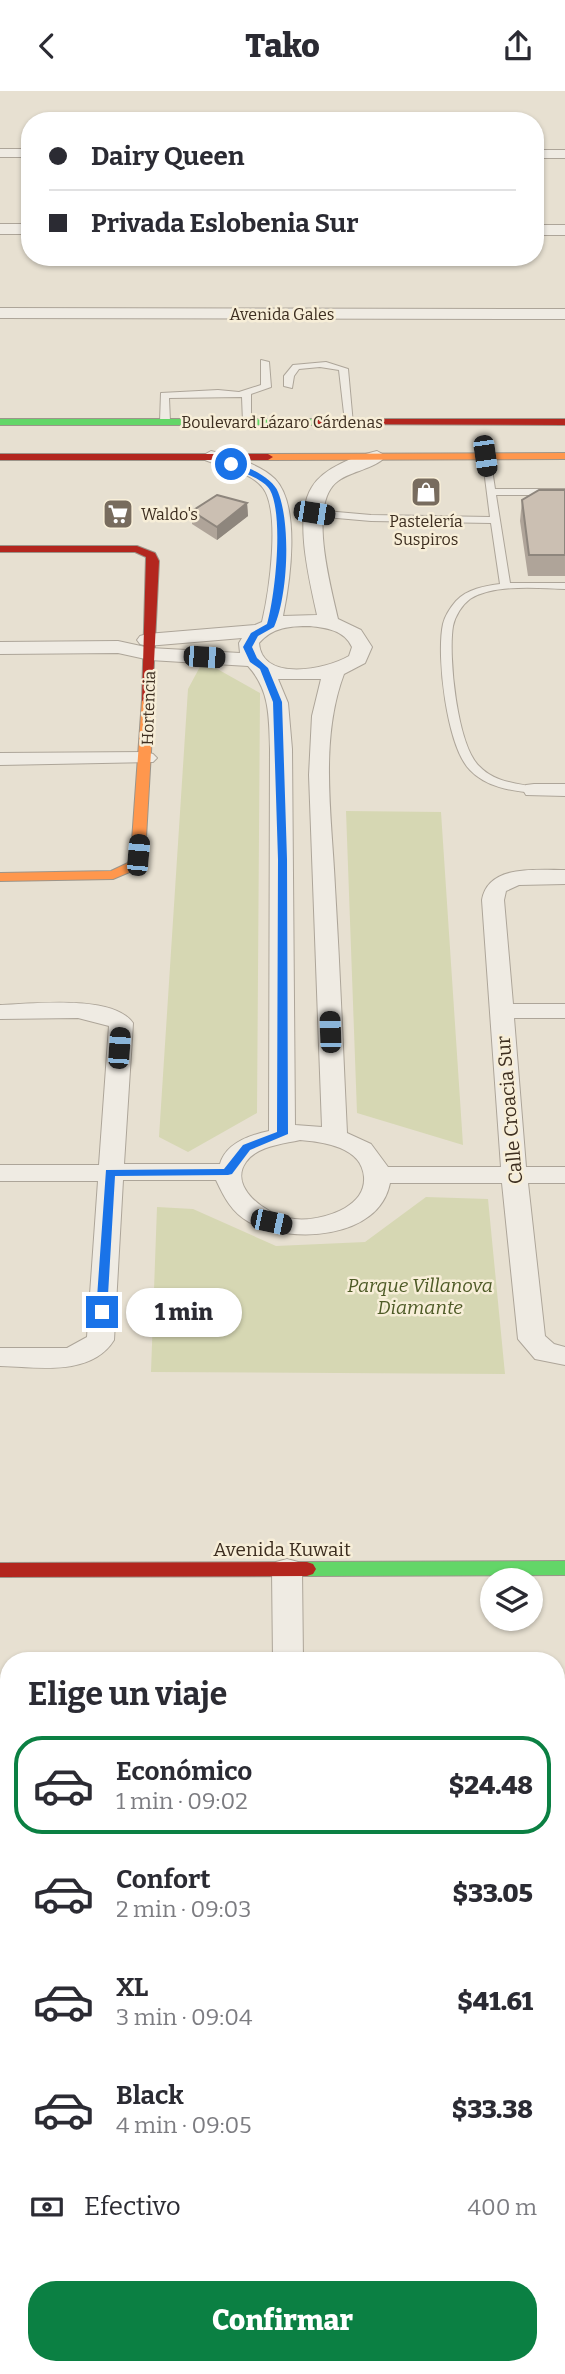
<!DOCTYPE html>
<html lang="es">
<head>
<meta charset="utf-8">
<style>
  body { margin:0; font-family:Bitter,serif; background:#f7f7f7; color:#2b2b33; height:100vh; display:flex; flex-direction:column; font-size:26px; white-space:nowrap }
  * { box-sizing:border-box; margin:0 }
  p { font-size:23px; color:#7c7c81 }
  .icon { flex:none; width:38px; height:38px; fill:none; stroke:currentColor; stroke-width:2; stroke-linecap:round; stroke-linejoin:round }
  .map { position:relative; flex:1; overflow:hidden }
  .details { position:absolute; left:0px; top:1561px; width:565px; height:723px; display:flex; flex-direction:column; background:#fff; border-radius:28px 28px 0 0; box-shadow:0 2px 5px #0004 }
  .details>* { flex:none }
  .guide { position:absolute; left:21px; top:21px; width:523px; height:154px; border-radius:28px; box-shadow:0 2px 5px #0004; display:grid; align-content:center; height:154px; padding:0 28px; background:#fff }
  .fabs { position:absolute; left:480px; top:1477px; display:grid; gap:14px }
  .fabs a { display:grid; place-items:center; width:63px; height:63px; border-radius:50%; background:#fff; box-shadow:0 2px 5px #0004; font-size:35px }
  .end { position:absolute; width:32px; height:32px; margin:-16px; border:9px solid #1a73e8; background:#fff; box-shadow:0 0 0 4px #fff }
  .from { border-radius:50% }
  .bubble { position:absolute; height:49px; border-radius:24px; background:#fff; box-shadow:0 2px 5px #0004; font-size:23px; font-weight:800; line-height:49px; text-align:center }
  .car { position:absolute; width:21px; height:42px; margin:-21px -10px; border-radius:9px; box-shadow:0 0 5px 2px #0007; background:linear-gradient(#222 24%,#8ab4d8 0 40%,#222 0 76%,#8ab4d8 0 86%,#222 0) }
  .guide b { display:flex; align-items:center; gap:24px; height:66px; font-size:26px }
  .guide b+b { border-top:2px solid #e1e1e2 }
  .guide i { width:18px; height:18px; background:#2b2b33 }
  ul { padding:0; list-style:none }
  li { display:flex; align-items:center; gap:21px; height:98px; margin:0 14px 10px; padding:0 14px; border:4px solid transparent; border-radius:28px }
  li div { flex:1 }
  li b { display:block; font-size:26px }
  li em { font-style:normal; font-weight:800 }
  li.selected { border-color:#0b8043 }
  li>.icon { width:63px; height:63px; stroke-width:1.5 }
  h2 { padding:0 28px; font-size:32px; line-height:84px }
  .pay { display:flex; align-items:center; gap:18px; height:77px; padding:0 28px; font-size:26px }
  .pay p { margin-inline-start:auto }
  .action { display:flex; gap:14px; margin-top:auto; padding:14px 28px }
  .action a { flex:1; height:80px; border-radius:28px; background:#0b8043; color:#fff; font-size:28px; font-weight:800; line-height:80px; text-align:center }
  header { display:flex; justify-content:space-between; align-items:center; height:91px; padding:0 28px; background:#fff; font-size:32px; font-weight:800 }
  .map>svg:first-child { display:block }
  .green { fill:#d6d7b3 }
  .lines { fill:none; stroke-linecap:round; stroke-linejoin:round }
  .lane-casing { stroke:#ada599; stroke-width:2 }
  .street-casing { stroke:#ada599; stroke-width:2 }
  .fast-casing { stroke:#9c958a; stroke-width:2 }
  .slow-casing { stroke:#9c958a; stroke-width:2 }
  .jam-casing { stroke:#9c958a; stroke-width:2 }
  .lane { fill:#efebe3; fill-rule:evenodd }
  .street { fill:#efebe3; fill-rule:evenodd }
  .fast { fill:#63d668; fill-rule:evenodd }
  .slow { fill:#ff974d; fill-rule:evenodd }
  .jam { fill:#b3261e; fill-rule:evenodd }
  .wall { fill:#afa499 }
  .shaded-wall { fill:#8e867d }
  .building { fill:#cbbfb2; stroke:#8e867d; stroke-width:2 }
  .route { fill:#1a73e8 }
  .labels { text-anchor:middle; stroke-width:5; stroke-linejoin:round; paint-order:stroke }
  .far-street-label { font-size:16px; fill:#3d2e20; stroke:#f7eed8 }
  .far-poi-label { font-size:16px; fill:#3d2e20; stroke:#f7eed8; text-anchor:start }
  .street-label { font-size:19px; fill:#3d2e20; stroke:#f7eed8 }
  .park-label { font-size:19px; font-style:italic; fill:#4d5a26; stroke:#f7eed8 }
</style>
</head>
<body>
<header><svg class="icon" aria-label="back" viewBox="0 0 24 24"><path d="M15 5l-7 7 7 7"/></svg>Tako<svg class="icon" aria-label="share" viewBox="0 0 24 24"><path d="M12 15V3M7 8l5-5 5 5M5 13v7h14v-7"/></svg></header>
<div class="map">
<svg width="565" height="2283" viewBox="0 0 565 2283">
  <rect width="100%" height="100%" fill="#e7e0d1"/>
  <path class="green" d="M203,570L260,602L257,1022L188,1061L159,1046L188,598Z
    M346,720L441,721L463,1054L357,1022Z
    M426,1106L488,1108L505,1283L151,1281L157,1116L193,1118L276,1155L365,1151Z
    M0,2085H9V2275H296V2283H0Z"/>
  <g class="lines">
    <g class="lane-casing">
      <path id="lane" d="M261,269L269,271L271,296L251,303V333L243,331L242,306L169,307L170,331L165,334L160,331L161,302L218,299L239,301L261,294Z
        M326,271L348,278L353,333L345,331L339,279L320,276L299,278L294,285L292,297L284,295V285L293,274Z
        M482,363L490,365L495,398H565V404H496L510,492H565V498C537,497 494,493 470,508C462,514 455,525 453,535C448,564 457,654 479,675C495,692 517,692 538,697V701L534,702C511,700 486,696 470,679C447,656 436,565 443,533C445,525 450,517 456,510C467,498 485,495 500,493L491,432L371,430L314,425L309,422L314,419L371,424L490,426Z"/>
    </g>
    <g class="street-casing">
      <path id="street" d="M0,58H30V66H0Z
        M536,59H565V67H536Z
        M0,133H30V143H0Z
        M536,134H565V144H536Z
        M0,217L565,218V228L0,227Z
        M211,360C231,365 260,373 275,388C301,415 290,491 283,525L317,524C310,491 293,425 312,396C324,376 356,365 377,360L386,365C375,378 351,380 338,390C307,412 331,496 338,528L361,539L372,556L365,572L344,583C319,649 332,727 335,796C340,878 343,960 347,1042L371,1053L388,1076H501L482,809C488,773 537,779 565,779V793L519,794L506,800L504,809L513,913H565V927H514L526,1076H565V1092H528L545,1245L554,1253L565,1256V1274L535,1268L518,1248L502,1092H390C379,1149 290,1153 249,1131C232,1122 224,1106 216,1089H123L114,1249C91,1286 37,1276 0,1275V1257H67L87,1246L98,1090H0V1074H99L109,935L78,927L0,928V914C31,913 113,903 133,932L124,1073H220C226,1052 250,1044 269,1040L270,658C269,626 270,599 248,575L150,569L118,562L0,563V551L118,550L150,557L240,562L239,552L242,547L147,555L140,553L137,549L140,545L147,543L255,534L262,531C269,502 281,421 263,397C251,381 222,376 205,369L202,365ZM310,535C327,537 344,539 352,556L349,565C325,579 262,591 259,552C273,536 290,535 310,535ZM278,588H321L312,625L309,684L322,1036L295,1034L292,658L288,612ZM300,1049C324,1051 362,1056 364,1086C365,1100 357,1110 345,1117C329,1126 306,1131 288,1127C266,1123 228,1096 246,1071C257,1055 283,1053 300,1049Z
        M146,661L153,663L157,667L153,671L0,674V662Z
        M534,693H565V705L526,704L523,699L526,694Z
        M287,1468L298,1471L302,1479L303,1570H273L272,1479L276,1471Z
        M556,1730H565V1756H556Z
        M0,1733H9V1759H0Z
        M0,2061H9V2093H0Z
        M556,2061H565V2093H556Z
        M281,2275H319V2283H281Z"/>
    </g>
    <g class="fast-casing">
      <path id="fast" d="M0,328H321L326,331L321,334H0Z
        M565,1470V1484L307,1485L301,1483L298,1478L301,1473L307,1471Z"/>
    </g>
    <g class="slow-casing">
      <path id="slow" d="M565,362V368L268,369L263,366L268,363Z
        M148,605L154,609L145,764L139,777L113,788L0,790V782L111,780L128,772L131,764L142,609Z"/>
    </g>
    <g class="jam-casing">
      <path id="jam" d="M321,328H565V334L317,333V329Z
        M0,363H268L273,366L268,369H0Z
        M0,455H137L155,462L159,470L152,612H144L142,609L146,466L135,461H0Z
        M307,1471L313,1473L316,1478L313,1483L307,1485L0,1486V1472Z"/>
    </g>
    <use href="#lane" class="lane"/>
    <use href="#street" class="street"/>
    <use href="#fast" class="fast"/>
    <use href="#slow" class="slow"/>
    <use href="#jam" class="jam"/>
  </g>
  <path class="wall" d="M565,399V485H528L520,430L522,409Z
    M247,412L248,425L217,449L192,433V420Z"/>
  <path class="shaded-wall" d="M247,412L248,425L217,449V436Z"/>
  <path class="building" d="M539,399H565V464H529L522,409Z
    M217,404L247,412L217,436L192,420Z"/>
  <path class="route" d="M228,372C242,371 273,387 278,401C291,433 288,505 274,536L258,545L252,556L257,567L268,577L282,611L287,768L288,1043L250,1059L232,1083L228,1084L115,1085L107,1221L102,1225L96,1221L106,1079L224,1078L243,1054L277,1041L278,768L273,611L260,578L250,571L243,556L251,542L267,533C275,505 284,425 270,399C263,387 240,381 228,375Z"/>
  <defs>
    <g id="shop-square" transform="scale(1.575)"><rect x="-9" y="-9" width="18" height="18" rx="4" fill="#786c5e" stroke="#f7eed8"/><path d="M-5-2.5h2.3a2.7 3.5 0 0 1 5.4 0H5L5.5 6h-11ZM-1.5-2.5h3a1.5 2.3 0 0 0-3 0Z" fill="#fff"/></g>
    <g id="supermarket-square" transform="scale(1.575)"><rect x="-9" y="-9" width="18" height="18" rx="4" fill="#786c5e" stroke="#f7eed8"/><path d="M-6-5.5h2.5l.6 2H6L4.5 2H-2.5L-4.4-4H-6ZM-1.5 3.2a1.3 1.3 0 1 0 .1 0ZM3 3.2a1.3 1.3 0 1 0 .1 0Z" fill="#fff"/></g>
  </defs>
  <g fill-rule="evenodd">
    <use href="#shop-square" x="426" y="401"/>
    <use href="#supermarket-square" x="118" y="423"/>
  </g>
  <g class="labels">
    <g class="far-street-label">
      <text x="282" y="229">Avenida Gales</text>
      <text x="282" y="337">Boulevard Lázaro Cárdenas</text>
      <text transform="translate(148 617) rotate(-88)" y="6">Hortencia</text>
    </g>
    <g class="far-poi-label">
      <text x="141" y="429">Waldo's</text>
      <text x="426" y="436" text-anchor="middle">Pastelería<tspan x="426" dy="18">Suspiros</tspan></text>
    </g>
    <g class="street-label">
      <text transform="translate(509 1019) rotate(-95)" y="7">Calle Croacia Sur</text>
      <text x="282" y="1465">Avenida Kuwait</text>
    </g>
    <g class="park-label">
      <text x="420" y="1201">Parque Villanova<tspan x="420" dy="22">Diamante</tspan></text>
    </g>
  </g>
</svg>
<div class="fabs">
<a><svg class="icon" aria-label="layers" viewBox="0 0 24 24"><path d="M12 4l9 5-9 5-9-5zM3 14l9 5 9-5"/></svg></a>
</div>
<i class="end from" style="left:231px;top:373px"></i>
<i class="end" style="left:102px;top:1221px"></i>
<div class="bubble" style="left:126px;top:1197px;width:116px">1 min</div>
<i class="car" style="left:485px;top:365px;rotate:172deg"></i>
<i class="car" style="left:314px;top:422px;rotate:99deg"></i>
<i class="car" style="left:204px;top:566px;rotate:94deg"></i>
<i class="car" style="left:138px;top:764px;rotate:5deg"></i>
<i class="car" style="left:330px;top:941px;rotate:358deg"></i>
<i class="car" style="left:119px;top:957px;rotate:4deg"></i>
<i class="car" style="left:271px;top:1131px;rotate:102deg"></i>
<div class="guide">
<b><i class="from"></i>Dairy Queen</b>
<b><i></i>Privada Eslobenia Sur</b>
</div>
<section class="details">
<h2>Elige un viaje</h2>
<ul>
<li class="selected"><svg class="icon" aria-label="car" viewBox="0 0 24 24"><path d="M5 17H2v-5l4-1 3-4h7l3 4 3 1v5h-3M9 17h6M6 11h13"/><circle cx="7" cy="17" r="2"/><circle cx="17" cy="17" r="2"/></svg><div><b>Económico</b><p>1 min · 09:02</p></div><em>$24.48</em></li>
<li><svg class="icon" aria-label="car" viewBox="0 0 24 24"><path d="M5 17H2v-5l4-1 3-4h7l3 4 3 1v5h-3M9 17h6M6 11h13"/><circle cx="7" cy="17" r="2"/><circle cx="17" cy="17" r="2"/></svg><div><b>Confort</b><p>2 min · 09:03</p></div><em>$33.05</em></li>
<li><svg class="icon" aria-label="car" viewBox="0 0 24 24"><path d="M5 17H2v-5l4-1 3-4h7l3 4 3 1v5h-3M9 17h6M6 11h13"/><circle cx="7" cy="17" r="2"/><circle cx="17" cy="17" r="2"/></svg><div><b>XL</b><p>3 min · 09:04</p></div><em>$41.61</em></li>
<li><svg class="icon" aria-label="car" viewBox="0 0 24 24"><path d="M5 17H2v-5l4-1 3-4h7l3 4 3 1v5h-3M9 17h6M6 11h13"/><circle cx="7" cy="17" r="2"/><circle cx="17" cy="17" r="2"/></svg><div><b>Black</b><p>4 min · 09:05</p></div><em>$33.38</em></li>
</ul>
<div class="pay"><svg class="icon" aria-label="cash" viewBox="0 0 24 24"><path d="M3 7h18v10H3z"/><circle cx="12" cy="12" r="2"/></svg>Efectivo<p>400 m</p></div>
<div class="action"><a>Confirmar</a></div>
</section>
</div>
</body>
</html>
